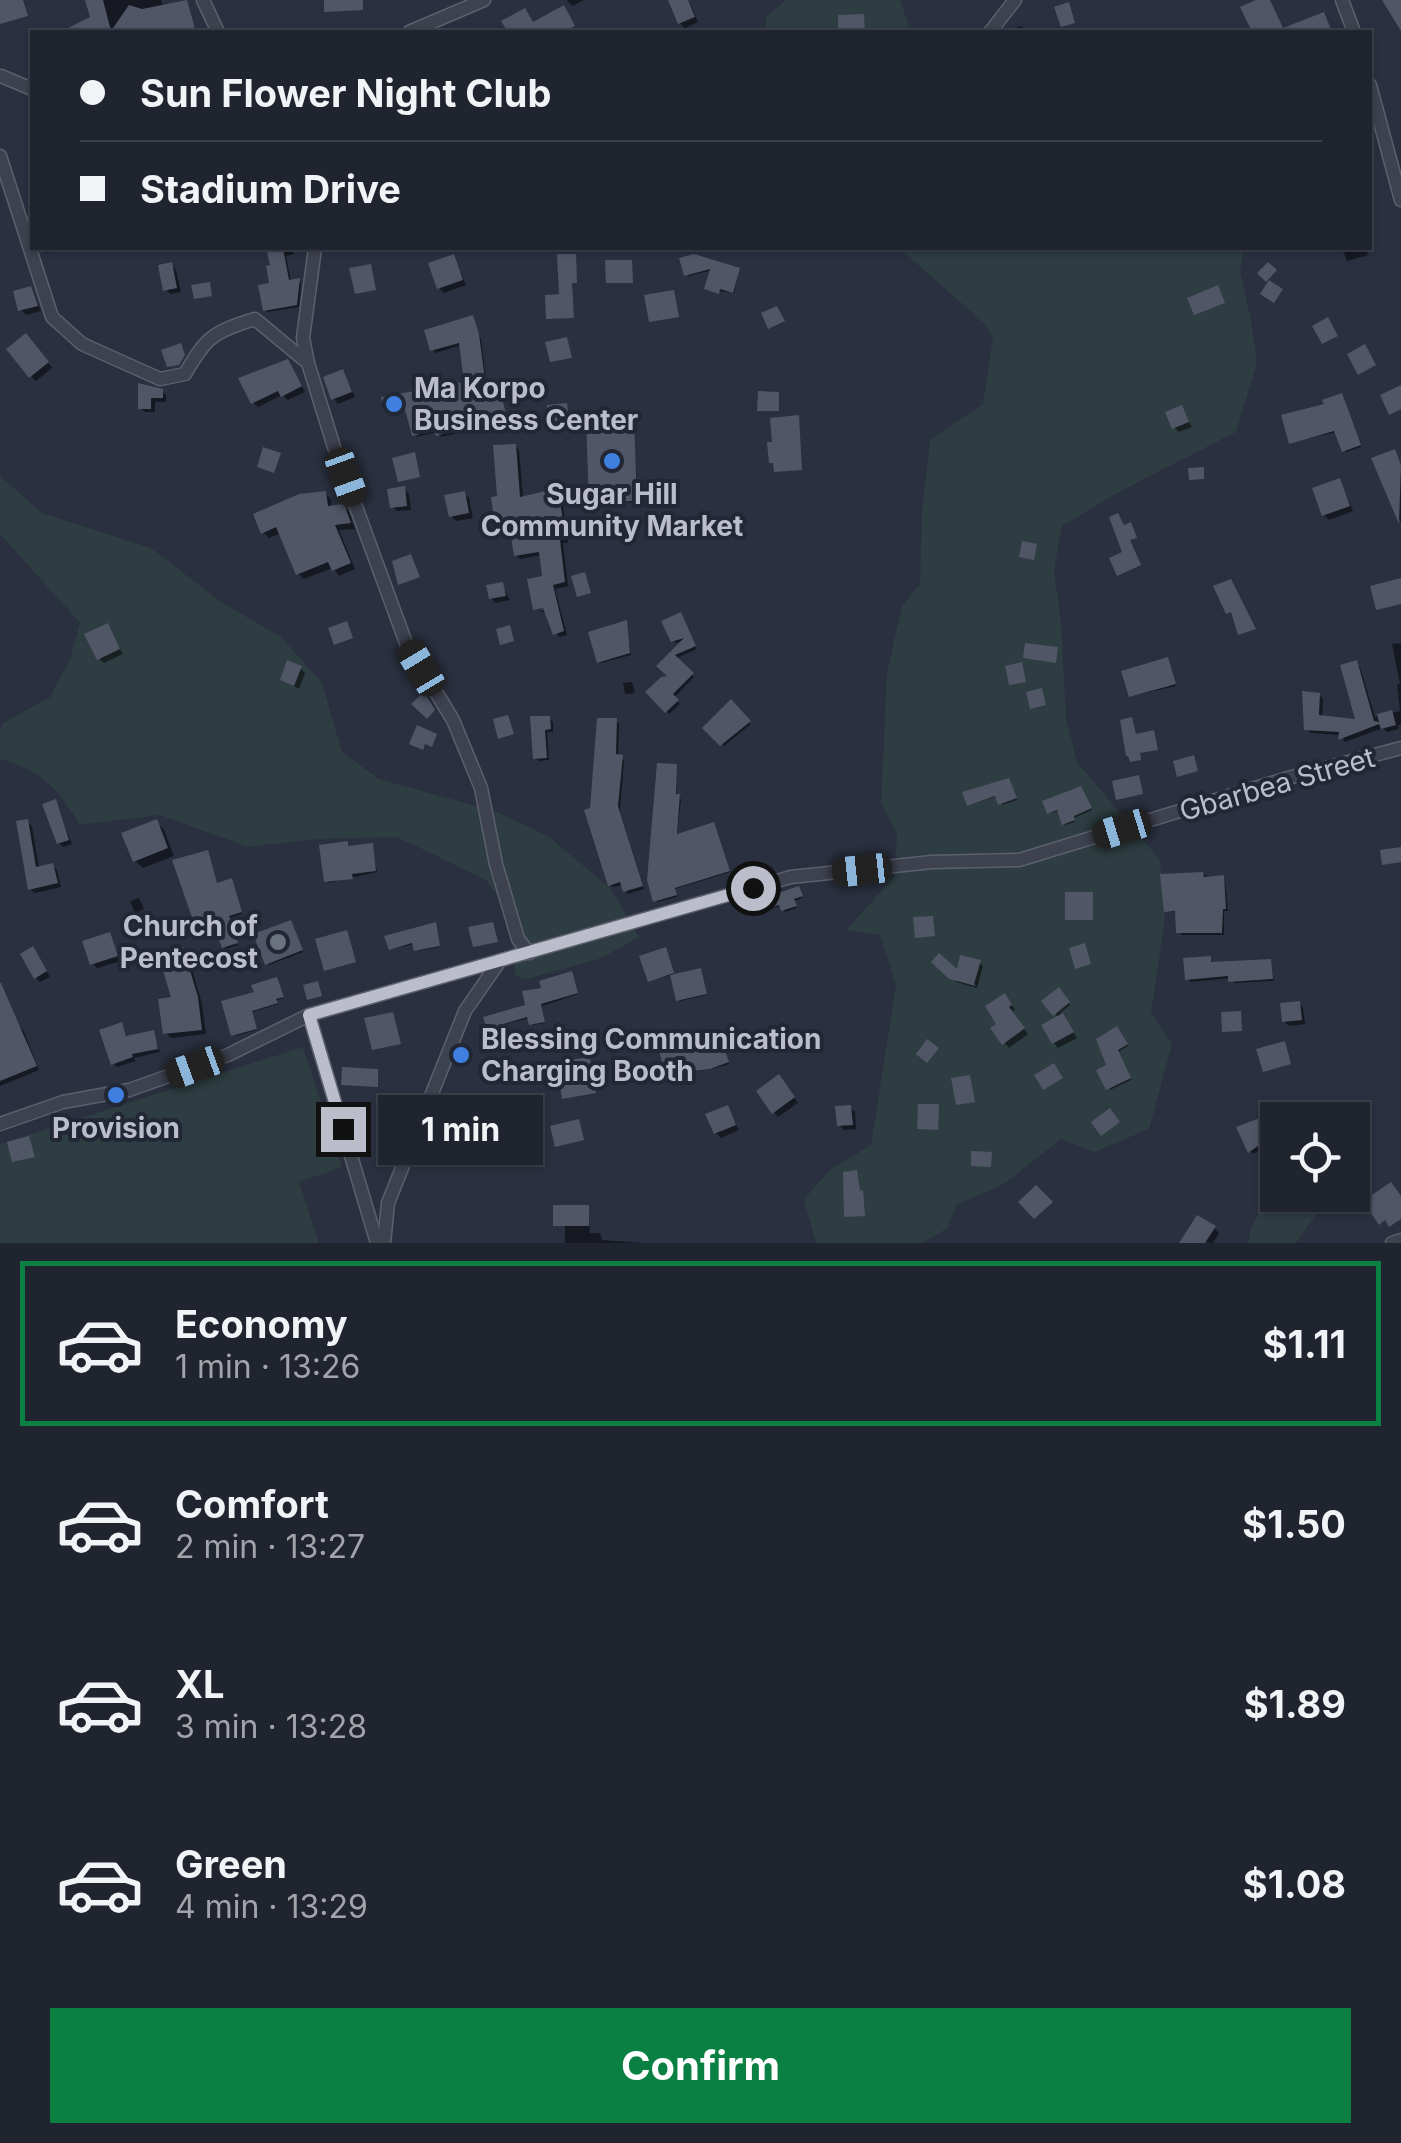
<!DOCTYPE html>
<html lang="en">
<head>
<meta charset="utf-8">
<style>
  body { margin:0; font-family:Inter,sans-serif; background:#2d303b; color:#f1f3f6; height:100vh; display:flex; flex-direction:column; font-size:38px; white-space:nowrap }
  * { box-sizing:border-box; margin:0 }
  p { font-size:32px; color:#a2a4aa }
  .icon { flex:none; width:55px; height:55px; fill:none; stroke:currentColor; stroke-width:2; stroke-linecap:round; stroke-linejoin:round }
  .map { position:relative; height:1243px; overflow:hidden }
  .sheet { display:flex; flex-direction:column; background:#20242f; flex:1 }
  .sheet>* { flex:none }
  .hud { position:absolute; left:30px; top:30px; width:1342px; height:220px; border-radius:0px; box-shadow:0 2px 8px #0004,0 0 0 2px #3d414b; display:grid; align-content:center; height:220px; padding:0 50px; background:#20242f }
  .controls { position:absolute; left:1260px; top:1102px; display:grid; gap:20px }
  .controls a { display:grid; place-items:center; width:110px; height:110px; border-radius:0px; background:#20242f; box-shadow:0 2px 8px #0004,0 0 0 2px #3d414b; font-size:50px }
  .end { position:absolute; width:45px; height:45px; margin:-22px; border:12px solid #bbbeca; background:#111; box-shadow:0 0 0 5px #111 }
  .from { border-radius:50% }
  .bubble { position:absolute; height:70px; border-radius:0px; background:#20242f; box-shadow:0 2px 8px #0004,0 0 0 2px #3d414b; font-size:32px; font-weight:700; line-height:70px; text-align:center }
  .car { position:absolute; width:30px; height:60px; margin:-30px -15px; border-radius:12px; box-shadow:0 0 8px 2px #0007; background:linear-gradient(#222 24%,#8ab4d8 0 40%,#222 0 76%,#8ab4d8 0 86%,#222 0) }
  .hud b { display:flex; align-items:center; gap:35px; height:95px; font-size:38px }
  .hud b+b { border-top:2px solid #3d414b }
  .hud i { width:25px; height:25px; background:#f1f3f6 }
  ul { padding:18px 0 0; list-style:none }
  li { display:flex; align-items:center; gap:30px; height:165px; margin:0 20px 15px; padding:0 30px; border:5px solid transparent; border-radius:0px }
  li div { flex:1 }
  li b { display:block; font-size:38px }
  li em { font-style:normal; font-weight:700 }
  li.active { border-color:#0b8043 }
  li>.icon { width:90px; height:90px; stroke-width:1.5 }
  .cta { display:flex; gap:20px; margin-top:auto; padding:20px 50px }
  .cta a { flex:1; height:115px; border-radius:0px; background:#0b8043; color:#fff; font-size:40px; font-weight:700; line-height:115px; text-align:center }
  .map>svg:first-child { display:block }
  .green { fill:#2d3d41 }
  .shadow { fill:#0007 }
  .building { fill:#515667 }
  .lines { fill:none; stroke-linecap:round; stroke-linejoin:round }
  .minor-casing { stroke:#5c606d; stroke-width:15 }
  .minor { stroke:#3e424f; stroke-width:12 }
  .route { stroke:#bbbeca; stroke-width:12 }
  .shop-dot { fill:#3f7fe0; stroke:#222735; stroke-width:4 }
  .worship-dot { fill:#6b7280; stroke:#222735; stroke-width:4 }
  .labels { text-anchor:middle; stroke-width:8; stroke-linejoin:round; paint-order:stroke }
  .poi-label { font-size:28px; font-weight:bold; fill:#bbbeca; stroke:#222735; text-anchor:start }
  .street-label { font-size:28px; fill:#bbbeca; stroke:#222735 }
</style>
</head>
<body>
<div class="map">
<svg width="1401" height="1243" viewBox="0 0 1401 1243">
  <rect width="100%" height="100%" fill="#2a303f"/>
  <path class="green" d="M786,0H900L911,32H764L767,16Z
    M899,248H1244L1240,271L1251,320L1257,363L1236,432L1115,494L1062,526L1054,570L1061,622L1066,718L1077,762L1160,860L1165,919L1151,1013L1172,1044L1149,1129L1094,1152L1061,1139L1004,1184L956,1205L948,1228L922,1243H816L804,1199L831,1169L871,1145L896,985L880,935L846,930L894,877L897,834L881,803L887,672L902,606L920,584L922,511L930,440L983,404L993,337L984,323Z
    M0,476L42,513L151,548L221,602L281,637L322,683L342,752L379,779L497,812L548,836L611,889L639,937L602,958L527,979L515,976L512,916L486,880L397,837L316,839L248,847L160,815L80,825C59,789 41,770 0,759V730L3,723L50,697L70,659L80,623L0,534Z
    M303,1047L342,1167L299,1182L319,1243H0V1144Z
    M1277,1177L1278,1195H1330L1296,1243H1248L1251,1228Z"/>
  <path class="shadow" d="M87,0H161L163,6L187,2L196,32H66L92,19Z
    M567,0H584L572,6Z
    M681,0L690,3L698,22L685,28L680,23Z
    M1022,26L1025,32H1005L1007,30Z
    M271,28L274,32H252Z
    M43,248H70L46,253Z
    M269,248H292L294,254L286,256L291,282L301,283L299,307L268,312L265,310L273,267Z
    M1342,248H1366L1368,255L1347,261Z
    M454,257L466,285L444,293L439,288Z
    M682,260L739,270L734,293L709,290L713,270L688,276Z
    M171,265L176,270L181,292L170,294L166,289Z
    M31,289L41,311L26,315L21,310Z
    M472,318L481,339L488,397L500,394L502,397L508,419L486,425L483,418L455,425L458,433L441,437L437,432L417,437L408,408L389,412L387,410L466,384L462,345L435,353L433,350Z
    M31,341L52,368L36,381L31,376Z
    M292,367L305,392L288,400L282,395L258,407L253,402Z
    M342,372L355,397L338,404L334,399Z
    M140,387L162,391L166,396V402H155V412H145L140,408Z
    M1343,397L1361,447L1346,452L1337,432L1291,442L1327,405Z
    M1181,408L1192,427L1179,432L1174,427Z
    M633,422L638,502L593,503L591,501Z
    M515,446L519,450L523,498L549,492L554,502L563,505L568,543H563L568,586L555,589L567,635L559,637L547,612H538L556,608L545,578L542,555L520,559L516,555L512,527L501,529L497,524L500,498Z
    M1396,454L1401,467V523L1375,460Z
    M1340,481L1353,511L1329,520L1324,515Z
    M404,489L409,494L411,510L397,511L392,506Z
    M325,493L331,499L332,508L343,506L349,512L355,529L339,530L355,569L339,576L333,568L304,579L298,573L281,533L269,538L263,532Z
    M464,494L469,498L473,518L456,521L451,516Z
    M502,585L510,600L496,603L491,598Z
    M683,618L697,649L675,659L694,677L674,698L680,704L669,714L648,692L672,678L660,666L685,640L676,643L673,640Z
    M626,623L631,655L601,663L600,662Z
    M107,626L123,654L104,663L99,659Z
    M1401,643V725H1398L1399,729L1387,732L1383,728L1345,742L1341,735L1311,733L1307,729L1319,695L1323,699L1322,718L1358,722L1356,663L1360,667L1375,717L1400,711L1397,684H1400L1392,644Z
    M1169,662L1176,686L1132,696Z
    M300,668L305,673L299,689L283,680Z
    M632,682L635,693L625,694L623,683Z
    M731,703L751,724L724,746L706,728Z
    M533,718L549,719L553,722V732H547L549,760L539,761L535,758Z
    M616,721L619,724L618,757L624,760L620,811L644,889L628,894L623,885L613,887L610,884L592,810Z
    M676,766L677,797L681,799L677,836L715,827L730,872L675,889L677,897L657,902Z
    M1009,781L1017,800L1002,805L998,796L969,805Z
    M1083,791L1092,810L1074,818L1075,822L1065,825L1060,811L1049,813Z
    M55,802L72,844L63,847L59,843Z
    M27,822L32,826L39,869L52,865L57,870L61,887L35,893L30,889Z
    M156,822L164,830L174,856L143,868L135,861Z
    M347,844L349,849L372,846L377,872L328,883Z
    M1202,874L1225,881L1228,911H1224V935H1181L1178,913L1166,911Z
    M233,883L242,914L229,918L238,945L226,949L215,922L197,924L217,885Z
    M800,891L802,898L794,901L797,908L785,912L782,906L766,909Z
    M139,898L144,909L135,913L130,901Z
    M292,924L303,952L269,965L267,963Z
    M436,926L440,947L418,951L415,944L391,949Z
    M109,935L121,961L97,968L92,963Z
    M33,949L50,977L40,982L36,978Z
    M183,950L188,955L202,1004L206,1034L171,1038L166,1033Z
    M666,952L674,976L702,972L707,995L680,1001L672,975L650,980Z
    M1210,959L1213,965L1270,962L1274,981L1234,983L1231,978L1191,982L1188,979Z
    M934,962L958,973L979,962L983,966L977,988L956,982Z
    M573,976L578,994L542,1006L545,1023L533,1025L530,1018L489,1028L528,1007L544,990Z
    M278,982L284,998L277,1000L278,1004L252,1012L257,1030L235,1036L257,994Z
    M1058,991L1070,1005L1060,1013L1077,1038L1058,1048L1054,1043L1059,1018L1045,1002Z
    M0,998L24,1032L39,1070L0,1086Z
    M1009,1001L1015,1010L1011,1012L1028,1034L1009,1048L994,1029Z
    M1299,1003L1303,1008L1305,1024L1289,1026L1284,1021Z
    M121,1025L128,1038L153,1033L160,1052L134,1058L135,1061L117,1067L113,1063Z
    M1117,1029L1128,1046L1118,1052L1131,1080L1110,1090V1066Z
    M722,1043L729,1064L712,1069L673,1074L669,1063L664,1062Z
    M783,1082L798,1103L778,1117L774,1112Z
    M1296,1107L1304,1120H1278V1139L1253,1154L1250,1151L1262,1121Z
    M727,1108L739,1130L721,1138L716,1133Z
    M850,1108L855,1112L856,1129L844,1130L839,1125Z
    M588,1208L590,1233H600L602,1240L642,1243H565V1226L555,1225Z
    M1214,1228L1219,1233L1213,1243L1183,1241Z"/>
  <path class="building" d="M0,0H23L28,16L0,24Z
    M85,0H103L111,31L129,5L142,9L187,0L196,32H60L90,17Z
    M324,0H363V10L324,12Z
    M668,0H688L695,17L678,24Z
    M1256,0H1270L1283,28L1324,12L1332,32H1252L1240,7Z
    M1382,0H1401V31Z
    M1069,2L1075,23L1061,27L1054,7Z
    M564,5L575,26L563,32H508L501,21L525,8L533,22Z
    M864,14L865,32H838V15Z
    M266,248H283L289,280L300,278L297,305L263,311L258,285L269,283L266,266L270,265Z
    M454,254L463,280L437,289L428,263Z
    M557,254H576L577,283H572L574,318L546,319L545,295L559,294Z
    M694,254L740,268L733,293L720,289L719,294L704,289L710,269L684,276L679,258Z
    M605,260H632L633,283H606Z
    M172,262L177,288L163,291L158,265Z
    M1268,262L1277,270L1266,282L1257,273Z
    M371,264L376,290L355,294L349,268Z
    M1269,280L1283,289L1274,303L1260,294Z
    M210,282L212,296L194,299L191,285Z
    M1218,285L1225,303L1194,315L1187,298Z
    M31,286L38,306L18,311L13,291Z
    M674,290L679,317L649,322L644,295Z
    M777,306L785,321L768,329L761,313Z
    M473,315L479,334L487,395L500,391L507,416L482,423L480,416L454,422L457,430L436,436L434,431L412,436L404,406L384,411L381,397L464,382L459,343L430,351L424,330Z
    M1328,317L1338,336L1322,344L1312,326Z
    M26,333L49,362L29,378L6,349Z
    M567,337L572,358L550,362L545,342Z
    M181,343L185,355L179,365L167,367L161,350Z
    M1365,344L1376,365L1358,375L1347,354Z
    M288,359L302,386L281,397L278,391L251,404L238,378Z
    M343,369L352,392L331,400L323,377Z
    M138,383L163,389V398H151V409H138Z
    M1401,385V409L1389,415L1380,395Z
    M758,391L779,392V411H757Z
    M1342,393L1361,445L1342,452L1334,431L1289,444L1281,415L1324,404L1322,400Z
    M567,403L569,419L549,422L547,405Z
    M1182,405L1189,422L1172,429L1165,412Z
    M799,415L802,470L774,472L773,463H769L767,442H772L770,418Z
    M634,419L637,501L589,502L586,421Z
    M516,444L520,497L550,490L552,499L559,498L562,513L565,539L560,540L565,582L553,585L564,631L553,635L543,608L533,610L527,579L542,576L539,552L514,556L509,524L495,526L491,497L497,496L493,445Z
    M263,447L281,453L274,473L257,467Z
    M1395,449L1401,465L1399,524L1371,458Z
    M415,452L420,477L398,482L392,458Z
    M1204,467V479L1189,480L1188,468Z
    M1340,478L1350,506L1322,516L1312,488Z
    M405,486L407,506L390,508L387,489Z
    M326,491L328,506L344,504L351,523L335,525L351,563L332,571L328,562L296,575L276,527L261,534L253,514L299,494Z
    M465,491L469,513L449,517L444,495Z
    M1118,513L1124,525L1131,522L1137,538L1130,540L1141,565L1117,576L1109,558L1122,552L1109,517Z
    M1022,541L1037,544L1034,560L1019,557Z
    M411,554L420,577L398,585L392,561Z
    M585,572L591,593L577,597L571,576Z
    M1401,578V604L1376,610L1370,586Z
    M1231,579L1256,629L1238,635L1231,612L1226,614L1213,586Z
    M503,582L506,596L489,599L486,585Z
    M681,612L696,646L675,655L694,673L673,694L679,700L665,713L645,692L661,677L667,676L656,666L684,638L671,642L661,621Z
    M627,620L630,653L597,663L588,632Z
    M347,621L353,638L334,645L328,628Z
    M108,623L120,649L97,660L84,634Z
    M510,625L514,641L500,645L496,629Z
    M1025,643L1058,647L1056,663L1023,658Z
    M1168,657L1176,684L1129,697L1121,671Z
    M287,660L302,666L294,686L280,680Z
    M1357,660L1374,721L1379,722L1377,714L1392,710L1396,725L1381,729L1379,724L1338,740L1339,732L1304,730L1302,691L1320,693L1319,715L1355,719L1340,665Z
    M1022,662L1026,682L1009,685L1005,666Z
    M1042,688L1046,705L1030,709L1026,692Z
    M424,692L435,710L427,719L411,704Z
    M731,699L751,721L720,746L702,728Z
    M508,715L514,734L498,739L493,719Z
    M530,716H550L551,729L545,730L547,758L533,759Z
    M1132,717L1136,734L1154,730L1158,750L1140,753L1141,760L1130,762L1128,756H1126L1120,720Z
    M597,718H617L616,754L623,755L618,806L643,886L623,892L620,882L608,886L584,810L590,808Z
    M417,725L437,734L432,747L425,744L423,750L409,744Z
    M1194,755L1198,771L1177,777L1173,761Z
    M657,763L677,764L676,794H680L677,834L714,822L730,871L675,888L677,895L653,902L647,880Z
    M1139,775L1143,794L1116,800L1112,781Z
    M1009,778L1017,798L998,805L995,796L967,806L962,792Z
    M1081,786L1092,808L1074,816L1075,820L1062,825L1057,810L1047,814L1042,801Z
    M56,799L69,840L57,844L42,804Z
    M28,819L36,867L53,863L58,883L28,890L16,821Z
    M157,819L168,848L133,862L121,833Z
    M348,841V846L373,843L376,871L352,874L353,879L324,882L319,845Z
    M1401,847V862L1382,865L1380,850Z
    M208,850L217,883L232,878L242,912L229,916L238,943L222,948L212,921L195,926L172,860Z
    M1203,872L1204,877L1224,875L1226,909H1223L1222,933H1176L1175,911L1164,912L1160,874Z
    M799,886L803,896L794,899L797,906L781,911L779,905L764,910L760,899Z
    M1065,892H1093V920H1065Z
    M933,916L935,936L915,938L913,917Z
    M291,920L303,950L265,965L253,934Z
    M436,922L440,946L414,951L412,943L389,950L384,936Z
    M493,922L498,942L473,947L468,927Z
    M347,930L356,962L324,971L315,939Z
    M110,932L118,956L90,965L82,941Z
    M1085,943L1091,964L1075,969L1069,948Z
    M33,946L47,971L34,979L20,954Z
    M183,947L198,997L202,1030L163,1034L158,999L171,997L158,954Z
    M666,947L674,973L648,982L639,956Z
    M939,953L957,969L960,955L981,960L974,984L976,986L949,979L931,962Z
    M1211,956V962L1271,959L1273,979L1228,982V976L1185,980L1183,958Z
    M701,968L707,994L676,1001L670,975Z
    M572,971L578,993L541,1004L545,1022L529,1025L527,1017L487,1029L483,1017L525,1005L522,991L541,988L539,981Z
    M277,977L284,997L276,999L278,1003L252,1011L257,1029L231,1036L221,1001L254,992L251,985Z
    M318,981L322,996L307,1000L303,985Z
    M1,983L37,1066L0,1081V983Z
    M1059,987L1070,1002L1053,1016L1041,1001Z
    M1005,993L1012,1005L1009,1007L1025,1028L1002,1045L990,1028L996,1024L985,1006Z
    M1300,1001L1302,1020L1282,1022L1280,1003Z
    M1241,1011L1242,1031L1222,1032L1221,1012Z
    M393,1012L401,1044L372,1050L364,1018Z
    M1063,1013L1074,1032L1052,1044L1041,1025Z
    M122,1022L126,1036L154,1030L158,1049L132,1054L133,1057L111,1065L99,1030Z
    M1117,1026L1128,1044L1118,1050L1131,1078L1106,1090L1096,1070L1106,1065L1096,1039Z
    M721,1039L729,1062L710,1069L669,1074L667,1062L662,1063L659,1049L689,1042L691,1049Z
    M927,1039L939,1048L927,1063L916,1054Z
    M1285,1041L1291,1064L1263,1072L1256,1049Z
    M590,1057L596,1093L562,1099L556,1062Z
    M1054,1063L1063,1078L1043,1090L1034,1075Z
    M342,1067L378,1069V1087L341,1085Z
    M779,1074L795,1097L772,1114L756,1091Z
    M970,1075L975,1102L956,1105L951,1078Z
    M488,1096L493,1120L465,1126L460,1101Z
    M918,1104H939L938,1130L917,1129Z
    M1297,1104L1304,1120H1262L1271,1137L1248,1153L1236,1127Z
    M728,1105L736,1125L714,1134L705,1114Z
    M851,1105L853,1125L837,1126L835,1106Z
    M1110,1108L1120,1122L1101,1136L1091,1122Z
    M579,1119L584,1140L555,1147L550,1126Z
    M29,1136L35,1157L12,1162L7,1142Z
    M971,1151L992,1152L991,1167L971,1166Z
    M857,1170L860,1191L863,1190L865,1216L844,1217L843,1172Z
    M1391,1182L1401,1196V1219L1389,1227L1385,1220L1379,1225L1363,1201Z
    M1036,1185L1053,1202L1034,1219L1018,1202Z
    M553,1205H589V1226H553Z
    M1197,1215L1216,1226L1205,1243H1179Z"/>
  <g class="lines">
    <g class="minor-casing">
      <path id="minor" d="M203,0L218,32
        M1342,0L1354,32
        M409,32L484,0
        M990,32L1015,0
        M1,76L32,89
        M1370,85L1401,200
        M0,156L52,317L82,344L160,379L185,374C206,337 213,332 255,319L308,363
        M315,248L303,338L308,363L334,447L406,643L453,720L481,788L496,864L518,939L529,953
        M309,1015L377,1243
        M0,1124L63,1102L129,1090L228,1055L309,1015L791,877L932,862L1019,860L1288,778L1401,748
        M384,1243L388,1203L465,1011L499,962
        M1392,1243L1401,1240"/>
    </g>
    <use href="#minor" class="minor"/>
  </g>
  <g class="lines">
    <path class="route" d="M343,1129L309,1015L753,888"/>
  </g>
  <g class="shop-dot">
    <circle cx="394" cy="404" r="10"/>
    <circle cx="612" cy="461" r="10"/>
    <circle cx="461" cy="1055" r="10"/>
    <circle cx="116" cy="1095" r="10"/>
  </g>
  <circle class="worship-dot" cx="278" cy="942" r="10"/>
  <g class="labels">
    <g class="poi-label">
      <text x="414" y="398">Ma Korpo<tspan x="414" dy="32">Business Center</tspan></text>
      <text x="612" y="504" text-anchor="middle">Sugar Hill<tspan x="612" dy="32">Community Market</tspan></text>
      <text x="258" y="936" text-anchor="end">Church of<tspan x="258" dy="32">Pentecost</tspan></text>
      <text x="481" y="1049">Blessing Communication<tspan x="481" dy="32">Charging Booth</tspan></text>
      <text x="116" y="1138" text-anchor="middle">Provision</text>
    </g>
    <g class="street-label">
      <text transform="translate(1277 784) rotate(-16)" y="10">Gbarbea Street</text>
    </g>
  </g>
</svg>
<div class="controls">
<a><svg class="icon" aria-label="locate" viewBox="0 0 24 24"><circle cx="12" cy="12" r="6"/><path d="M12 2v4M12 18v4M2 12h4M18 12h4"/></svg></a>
</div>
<i class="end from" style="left:753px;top:888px"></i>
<i class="end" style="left:343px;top:1129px"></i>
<div class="bubble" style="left:378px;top:1095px;width:165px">1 min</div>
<i class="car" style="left:346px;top:477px;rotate:160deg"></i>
<i class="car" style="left:421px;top:668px;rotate:329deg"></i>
<i class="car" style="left:1122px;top:829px;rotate:253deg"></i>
<i class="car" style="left:862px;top:870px;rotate:264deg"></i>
<i class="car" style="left:195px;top:1067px;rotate:250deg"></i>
<div class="hud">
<b><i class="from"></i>Sun Flower Night Club</b>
<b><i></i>Stadium Drive</b>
</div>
</div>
<section class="sheet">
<ul>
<li class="active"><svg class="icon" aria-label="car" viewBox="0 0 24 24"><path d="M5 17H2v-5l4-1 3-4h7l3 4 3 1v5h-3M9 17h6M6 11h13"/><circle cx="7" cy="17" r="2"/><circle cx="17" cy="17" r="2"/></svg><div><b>Economy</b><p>1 min · 13:26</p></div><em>$1.11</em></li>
<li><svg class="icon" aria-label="car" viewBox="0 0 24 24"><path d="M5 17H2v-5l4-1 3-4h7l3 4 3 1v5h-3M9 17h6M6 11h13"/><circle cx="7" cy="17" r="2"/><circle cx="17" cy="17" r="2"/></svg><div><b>Comfort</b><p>2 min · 13:27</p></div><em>$1.50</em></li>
<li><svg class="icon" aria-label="car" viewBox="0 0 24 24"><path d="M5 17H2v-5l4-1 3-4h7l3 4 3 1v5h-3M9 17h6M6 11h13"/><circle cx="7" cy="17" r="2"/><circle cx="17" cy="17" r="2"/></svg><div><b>XL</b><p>3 min · 13:28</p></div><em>$1.89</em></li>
<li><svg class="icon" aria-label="car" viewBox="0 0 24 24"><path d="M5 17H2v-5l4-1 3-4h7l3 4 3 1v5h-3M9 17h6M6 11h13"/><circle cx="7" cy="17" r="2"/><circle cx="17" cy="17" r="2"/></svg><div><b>Green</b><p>4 min · 13:29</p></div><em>$1.08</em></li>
</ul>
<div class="cta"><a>Confirm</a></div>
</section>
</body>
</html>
